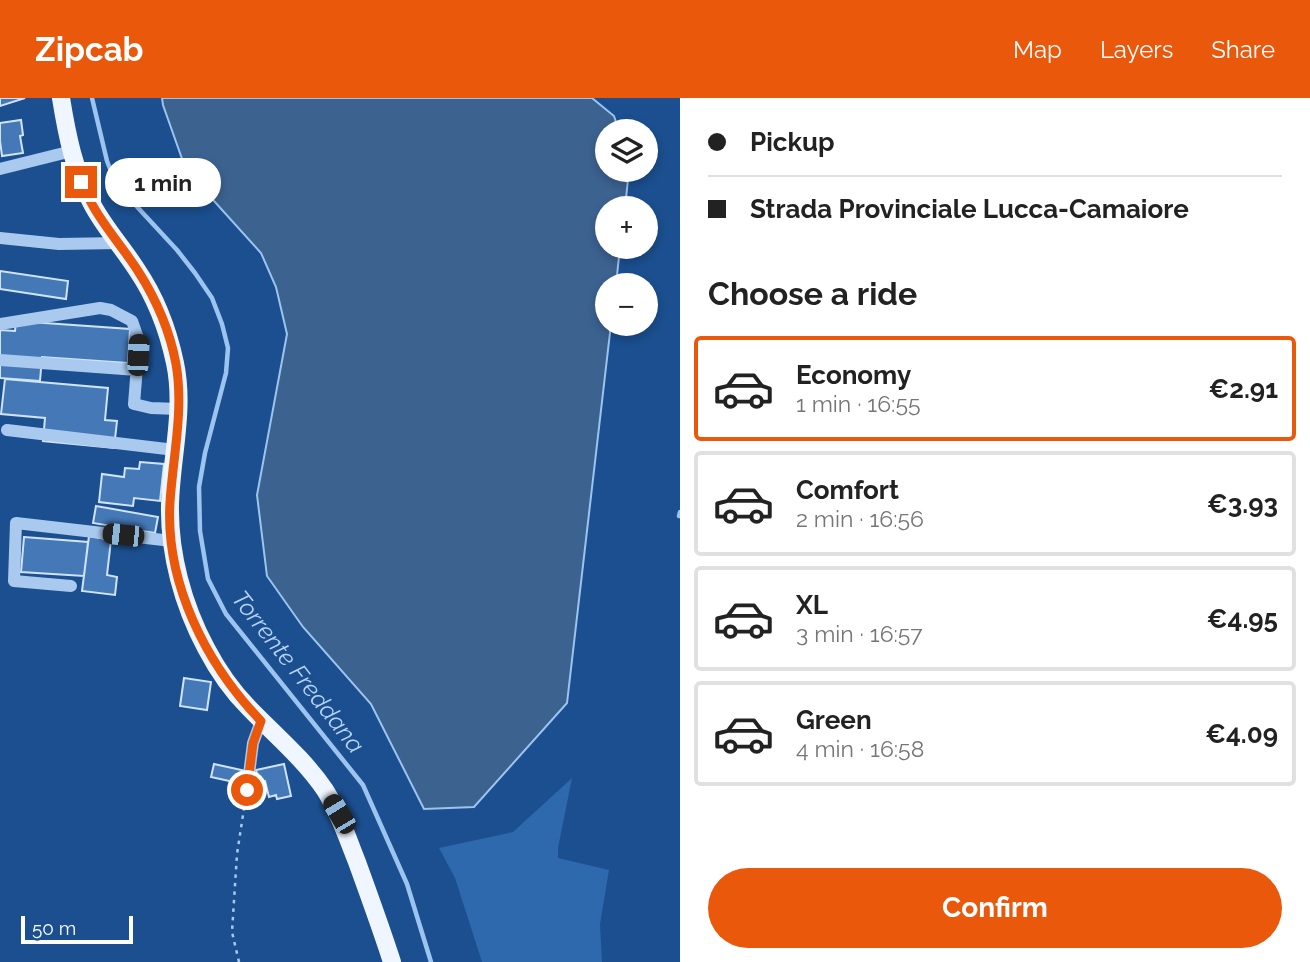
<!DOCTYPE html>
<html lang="en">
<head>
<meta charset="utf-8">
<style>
  body { margin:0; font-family:Raleway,sans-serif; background:#f2f2f2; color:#222; height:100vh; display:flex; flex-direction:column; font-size:26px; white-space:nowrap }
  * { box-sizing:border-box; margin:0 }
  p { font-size:23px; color:#767676 }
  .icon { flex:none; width:38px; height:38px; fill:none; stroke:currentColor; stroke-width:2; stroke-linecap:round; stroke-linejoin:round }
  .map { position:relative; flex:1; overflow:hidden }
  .details { display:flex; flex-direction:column; background:#fff; width:630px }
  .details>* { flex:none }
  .guide { display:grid; align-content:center; height:154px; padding:0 28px; background:#fff }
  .fabs { position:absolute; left:595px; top:21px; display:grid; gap:14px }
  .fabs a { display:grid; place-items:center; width:63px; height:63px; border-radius:50%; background:#fff; box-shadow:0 4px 10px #0003; font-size:35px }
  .scale { position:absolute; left:21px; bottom:18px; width:112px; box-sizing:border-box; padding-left:7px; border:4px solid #fff; border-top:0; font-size:19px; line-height:24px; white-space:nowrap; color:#fff; -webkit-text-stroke:5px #1b4f8f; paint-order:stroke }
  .end { position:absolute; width:32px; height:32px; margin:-16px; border:9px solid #ea580c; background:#fff; box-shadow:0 0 0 4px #fff }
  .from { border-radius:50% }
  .bubble { position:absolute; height:49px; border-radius:24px; background:#fff; box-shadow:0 4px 10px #0003; font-size:23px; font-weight:700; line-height:49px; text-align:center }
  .car { position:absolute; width:21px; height:42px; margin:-21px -10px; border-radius:9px; box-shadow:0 0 5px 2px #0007; background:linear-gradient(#222 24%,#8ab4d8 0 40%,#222 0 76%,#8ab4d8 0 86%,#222 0) }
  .guide b { display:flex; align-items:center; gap:24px; height:66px; font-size:26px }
  .guide b+b { border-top:2px solid #e0e0e0 }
  .guide i { width:18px; height:18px; background:#222 }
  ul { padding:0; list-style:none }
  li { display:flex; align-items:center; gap:21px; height:105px; margin:0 14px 10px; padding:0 14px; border:4px solid #e0e0e0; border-radius:7px }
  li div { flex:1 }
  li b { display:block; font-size:26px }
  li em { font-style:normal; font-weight:700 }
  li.selected { border-color:#ea580c }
  li>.icon { width:63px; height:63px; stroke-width:1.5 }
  h2 { padding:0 28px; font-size:32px; line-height:84px }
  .primary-button { display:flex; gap:14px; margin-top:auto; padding:14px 28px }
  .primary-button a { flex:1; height:80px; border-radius:42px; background:#ea580c; color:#fff; font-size:28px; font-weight:700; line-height:80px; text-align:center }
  header { display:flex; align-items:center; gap:42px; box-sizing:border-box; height:98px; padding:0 35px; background:#ea580c; color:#fff }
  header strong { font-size:33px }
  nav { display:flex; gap:38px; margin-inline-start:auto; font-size:24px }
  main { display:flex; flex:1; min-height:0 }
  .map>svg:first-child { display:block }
  .green { fill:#2e69ad }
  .water { fill:#3c6290; stroke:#9cc4f0; stroke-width:2 }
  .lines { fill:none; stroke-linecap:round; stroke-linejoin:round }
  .stream { stroke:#9cc4f0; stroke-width:4.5 }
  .building { fill:#4478b7; stroke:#cfe3fa; stroke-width:2 }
  .path { stroke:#a9c9ee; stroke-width:2.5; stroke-dasharray:3.5 5; stroke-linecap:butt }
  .minor { stroke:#a9c9ee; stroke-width:12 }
  .major { stroke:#f0f6ff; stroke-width:18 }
  .route { stroke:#ea580c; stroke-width:9 }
  .labels { text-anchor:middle; stroke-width:6; stroke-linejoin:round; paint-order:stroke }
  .water-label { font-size:24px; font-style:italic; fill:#b5d3f5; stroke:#1b4f8f }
</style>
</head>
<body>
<header>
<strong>Zipcab</strong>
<nav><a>Map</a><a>Layers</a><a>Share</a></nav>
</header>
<main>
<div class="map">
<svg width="680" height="864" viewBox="0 0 680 864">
  <rect width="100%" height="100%" fill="#1b4f8f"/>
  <path class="green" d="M572,680L558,750V760L609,772L600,826L602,864H482L455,780L439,750L513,734Z"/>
  <path class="water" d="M162,0H592L614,18L619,33H607V72H629L625,110H607V149H620L616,187H607V226H611L567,605L474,709L424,711L371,606L303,529L267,478L257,397L287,236L276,189L261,155L186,72L163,7Z"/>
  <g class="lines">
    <path class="stream" d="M92,0L107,63L116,86L177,152L195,175L212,200L222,226L228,250L226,275L205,355L199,389L200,433L208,481L226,516L363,687L407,786L431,864
      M679,418L680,414"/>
  </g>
  <path class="building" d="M0,0H25L0,8Z
    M21,22L23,37L20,38L23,55L2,58L0,43V25Z
    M0,173L68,183L66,201L0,191Z
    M16,223L130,231L128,265L42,259L40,283L0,280V232L15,233Z
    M5,281L108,290L105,322L117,323L114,350L43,343L45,320L1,316Z
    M140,364L164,366L160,403L134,400L133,408L99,404L102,376L124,379L125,370L139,371Z
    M96,408L158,419L155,435L93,425Z
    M89,438L111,442L107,477L117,479L115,497L82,493Z
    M24,439L88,444L84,478L21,474Z
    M184,580L211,584L207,612L180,608Z
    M214,666L246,673L243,686L211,679Z
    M284,666L291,698L277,701L276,697L269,699L265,683L259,685L256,672Z"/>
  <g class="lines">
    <path class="path" d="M239,864L232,834L237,756L245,704"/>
    <path class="minor" d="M0,71L72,53
      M0,140L59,146L119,145
      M0,226L100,210L111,212L132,223L139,243L134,306L151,310L178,311
      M0,262L137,272
      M7,332L175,352
      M71,488L14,483L16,425L172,443
      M247,692L253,645L261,623"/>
    <path class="major" d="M61,0C67,37 74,73 92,106C104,129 123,150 137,172C156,200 168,232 175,265C185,312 171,360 170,407C169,456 183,507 206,550C217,571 232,593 249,610C274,636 304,661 325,692C339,714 347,739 357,764C369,797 381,830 392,864"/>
  </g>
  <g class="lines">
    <path class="route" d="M81,84C85,92 88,100 93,108C106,131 124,151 138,173C156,201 170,234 176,266C184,312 173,358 170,404C165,485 206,566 261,623L253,645L247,692"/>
  </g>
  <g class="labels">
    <g class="water-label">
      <text transform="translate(298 574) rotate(52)" y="8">Torrente Freddana</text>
    </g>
  </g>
</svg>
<div class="fabs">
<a><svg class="icon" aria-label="layers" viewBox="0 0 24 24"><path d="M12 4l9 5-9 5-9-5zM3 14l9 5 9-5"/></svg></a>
<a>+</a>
<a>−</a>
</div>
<div class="scale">50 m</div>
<i class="end from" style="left:247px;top:692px"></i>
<i class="end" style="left:81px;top:84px"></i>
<div class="bubble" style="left:105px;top:60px;width:116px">1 min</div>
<i class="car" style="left:138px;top:257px;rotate:3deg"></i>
<i class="car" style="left:123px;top:437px;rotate:276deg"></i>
<i class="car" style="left:339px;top:716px;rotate:329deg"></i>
</div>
<section class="details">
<div class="guide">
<b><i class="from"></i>Pickup</b>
<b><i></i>Strada Provinciale Lucca-Camaiore</b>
</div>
<h2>Choose a ride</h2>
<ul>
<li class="selected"><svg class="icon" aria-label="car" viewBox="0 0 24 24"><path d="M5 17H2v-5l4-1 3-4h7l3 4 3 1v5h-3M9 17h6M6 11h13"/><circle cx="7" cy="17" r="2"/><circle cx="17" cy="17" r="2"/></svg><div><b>Economy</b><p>1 min · 16:55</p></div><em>€2.91</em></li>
<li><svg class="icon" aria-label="car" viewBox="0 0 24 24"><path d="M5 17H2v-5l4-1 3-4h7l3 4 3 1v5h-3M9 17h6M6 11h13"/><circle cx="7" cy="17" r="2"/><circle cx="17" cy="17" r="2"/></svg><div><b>Comfort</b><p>2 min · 16:56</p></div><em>€3.93</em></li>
<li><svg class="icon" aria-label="car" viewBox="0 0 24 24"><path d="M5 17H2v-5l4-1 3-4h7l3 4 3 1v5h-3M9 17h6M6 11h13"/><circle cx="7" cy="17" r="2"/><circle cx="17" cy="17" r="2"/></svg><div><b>XL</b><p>3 min · 16:57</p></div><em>€4.95</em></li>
<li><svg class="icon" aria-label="car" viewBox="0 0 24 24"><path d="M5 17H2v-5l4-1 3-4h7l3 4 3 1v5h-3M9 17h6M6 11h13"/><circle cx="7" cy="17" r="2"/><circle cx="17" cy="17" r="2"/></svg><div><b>Green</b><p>4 min · 16:58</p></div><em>€4.09</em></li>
</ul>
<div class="primary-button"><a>Confirm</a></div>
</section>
</main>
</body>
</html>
